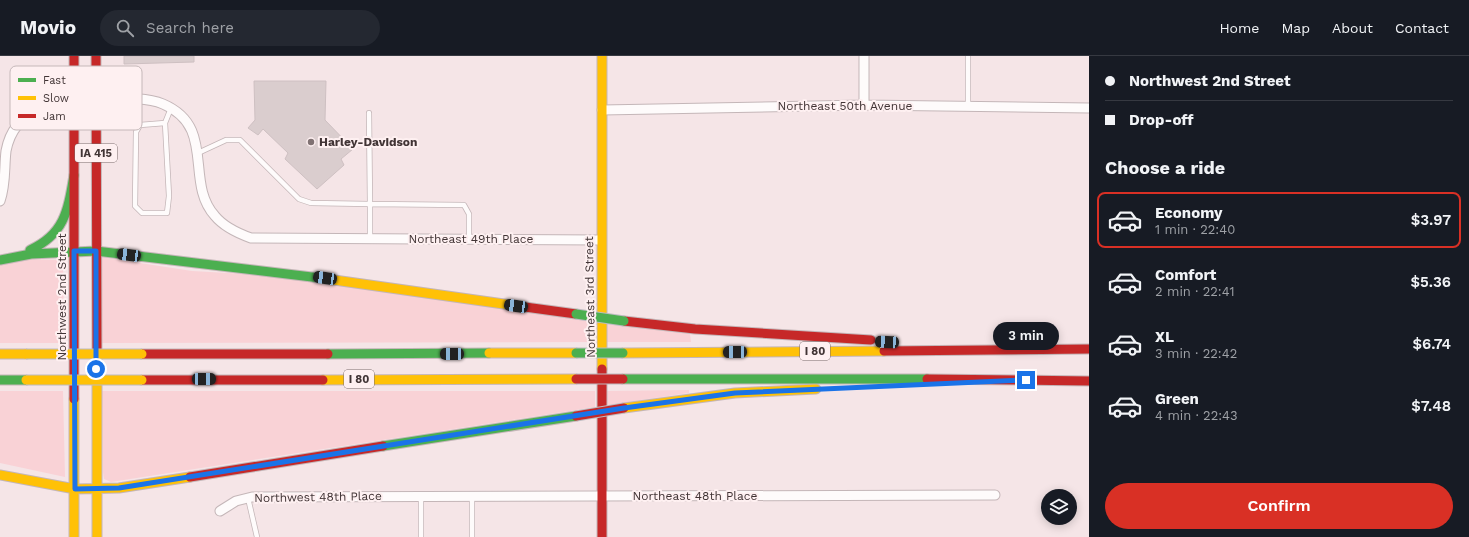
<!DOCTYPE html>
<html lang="en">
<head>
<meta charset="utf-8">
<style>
  body { margin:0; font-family:"Work Sans",sans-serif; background:#242831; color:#f1f3f6; height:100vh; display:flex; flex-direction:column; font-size:15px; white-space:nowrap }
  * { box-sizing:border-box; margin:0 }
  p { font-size:13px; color:#9ea1a6 }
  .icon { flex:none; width:22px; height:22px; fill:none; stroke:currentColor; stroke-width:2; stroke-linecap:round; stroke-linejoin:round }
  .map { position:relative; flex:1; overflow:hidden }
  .side { display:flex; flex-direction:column; background:#171b24; width:380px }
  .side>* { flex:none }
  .top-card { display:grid; align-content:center; height:88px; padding:0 16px; background:#171b24 }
  .fabs { position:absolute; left:1041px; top:433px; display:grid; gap:8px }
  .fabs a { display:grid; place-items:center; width:36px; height:36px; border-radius:50%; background:#171b24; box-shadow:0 2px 10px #0003; font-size:20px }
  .end { position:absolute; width:18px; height:18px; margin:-9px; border:5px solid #1a73e8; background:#fff; box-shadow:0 0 0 2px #fff }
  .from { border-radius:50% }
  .bubble { position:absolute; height:28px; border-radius:14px; background:#171b24; box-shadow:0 2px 10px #0003; font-size:13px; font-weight:600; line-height:28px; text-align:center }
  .car { position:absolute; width:12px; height:24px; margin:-12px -6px; border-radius:5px; box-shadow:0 0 3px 1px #0007; background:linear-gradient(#222 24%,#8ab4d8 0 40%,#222 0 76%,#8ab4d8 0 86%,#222 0) }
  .top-card b { display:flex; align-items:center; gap:14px; height:38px; font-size:15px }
  .top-card b+b { border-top:1px solid #363941 }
  .top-card i { width:10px; height:10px; background:#f1f3f6 }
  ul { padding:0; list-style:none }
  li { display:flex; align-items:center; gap:12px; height:56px; margin:0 8px 6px; padding:0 8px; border:2px solid transparent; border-radius:8px }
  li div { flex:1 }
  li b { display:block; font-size:15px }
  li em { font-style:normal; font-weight:600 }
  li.current { border-color:#d93025 }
  li>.icon { width:36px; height:36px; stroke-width:1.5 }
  h2 { padding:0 16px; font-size:18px; line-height:48px }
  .cta { display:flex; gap:8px; margin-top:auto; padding:8px 16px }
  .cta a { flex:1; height:46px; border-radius:24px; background:#d93025; color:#fff; font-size:16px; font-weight:600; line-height:46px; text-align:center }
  header { display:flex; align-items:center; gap:24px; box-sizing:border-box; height:56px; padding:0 20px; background:#171b24; border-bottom:1px solid #363941 }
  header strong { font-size:19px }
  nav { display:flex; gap:22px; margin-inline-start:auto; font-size:14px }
  .search { width:280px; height:36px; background:#242831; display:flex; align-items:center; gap:10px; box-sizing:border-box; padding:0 14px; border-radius:22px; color:#9ea1a6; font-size:15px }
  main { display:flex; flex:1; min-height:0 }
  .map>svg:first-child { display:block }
  .green { fill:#f9d2d6 }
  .building { fill:#dacdce; stroke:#cec0c2 }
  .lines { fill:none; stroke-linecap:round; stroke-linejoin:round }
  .lane-casing { stroke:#c4b6b8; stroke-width:6 }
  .street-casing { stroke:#c4b6b8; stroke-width:11 }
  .fast-casing { stroke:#c4b6b8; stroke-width:11 }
  .slow-casing { stroke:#c4b6b8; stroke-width:11 }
  .jam-casing { stroke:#c4b6b8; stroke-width:11 }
  .lane { stroke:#fefbfb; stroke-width:4.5 }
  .street { stroke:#fefbfb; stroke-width:9 }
  .fast { stroke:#4caf50; stroke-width:9 }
  .slow { stroke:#ffc107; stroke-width:9 }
  .jam { stroke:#c62828; stroke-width:9 }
  .fast-bridge-casing { stroke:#bdbbc0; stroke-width:11; stroke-linecap:butt }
  .slow-bridge-casing { stroke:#bdbbc0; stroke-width:11; stroke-linecap:butt }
  .jam-bridge-casing { stroke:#bdbbc0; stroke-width:11; stroke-linecap:butt }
  .fast-bridge { stroke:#4caf50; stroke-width:9 }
  .slow-bridge { stroke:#ffc107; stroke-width:9 }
  .jam-bridge { stroke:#c62828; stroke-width:9 }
  .route { stroke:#1a73e8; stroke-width:5 }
  .poi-dot { fill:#807273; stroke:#fef0f1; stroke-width:1.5 }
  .labels { text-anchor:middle; stroke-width:4; stroke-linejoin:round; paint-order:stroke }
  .shield { fill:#fef0f1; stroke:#7a6c6d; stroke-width:1 }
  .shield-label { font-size:11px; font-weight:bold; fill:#413435 }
  .street-label { font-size:12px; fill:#413435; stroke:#fef0f1 }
  .poi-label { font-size:12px; font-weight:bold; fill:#413435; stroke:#fef0f1; text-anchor:start }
  .key { fill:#fef0f1; stroke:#c5b8b9; stroke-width:1 }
  .key-label { font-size:11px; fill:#413435 }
</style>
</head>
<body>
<header>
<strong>Movio</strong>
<div class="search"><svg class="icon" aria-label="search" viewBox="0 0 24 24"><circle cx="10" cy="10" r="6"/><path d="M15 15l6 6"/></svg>Search here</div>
<nav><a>Home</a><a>Map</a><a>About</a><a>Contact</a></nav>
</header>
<main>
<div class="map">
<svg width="1089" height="481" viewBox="0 0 1089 481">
  <rect width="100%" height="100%" fill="#f5e5e7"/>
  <path class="green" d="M101,201L192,215L284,220L594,266V286L102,287Z
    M32,203L63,204L64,287H0V209Z
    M607,268L690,278L691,286H607Z
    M689,334V337L606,349V335Z
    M0,335H63L65,421L0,407Z
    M102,335H595V351L111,426L104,423L103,416Z"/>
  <path class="building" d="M124,0H194V6L124,8Z
    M254,25H326L325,64L353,93L341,103L344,109L317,133L285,103L288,97L263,73L258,79L248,72L255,64Z"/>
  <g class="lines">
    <g class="lane-casing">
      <path id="lane" d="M968,0V51
        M369,57L370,148L464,149L469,158V183
        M165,67L169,140L167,157H142L135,150L136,76L140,69L165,67L171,52
        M198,97L226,84H240L299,143L311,147L370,148V183
        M421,440V481
        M472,440V481
        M248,442L257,481"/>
    </g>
    <g class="street-casing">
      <path id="street" d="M864,49V0
        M602,54L864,49L1089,52
        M0,145C6,128 4,112 6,95C14,51 59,42 97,43C117,43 144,40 163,48C217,71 184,126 215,160C224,171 237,177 251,182L601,184
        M220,455L236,445L252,441L995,439"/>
    </g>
    <g class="fast-casing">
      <path id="fast" d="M30,194C65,178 68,154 74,119
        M0,204L31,198L96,195L320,222
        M328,298L489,297
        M623,323H927
        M0,324H26
        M383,390L576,360"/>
    </g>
    <g class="slow-casing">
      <path id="slow" d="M602,0V313
        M320,222L525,251
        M97,297V481
        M489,297H576
        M623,297L884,295
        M0,298H26
        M323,324L576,323
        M74,343V481
        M624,352L735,337L816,333
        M0,419L75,433L119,432L190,421"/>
    </g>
    <g class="jam-casing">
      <path id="jam" d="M74,0V343
        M96,0L97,297
        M525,251L576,258
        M624,265L695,273L871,284
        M884,295L1089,293
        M142,298H328
        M602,313V481
        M927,323L1089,325
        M142,324H323
        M190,421L383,390"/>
    </g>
    <use href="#lane" class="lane"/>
    <use href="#street" class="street"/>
    <use href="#fast" class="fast"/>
    <use href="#slow" class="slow"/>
    <use href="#jam" class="jam"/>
    <g class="fast-bridge-casing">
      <path id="fast-bridge" d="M576,258L624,265
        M576,297H623"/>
    </g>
    <g class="slow-bridge-casing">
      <path id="slow-bridge" d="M26,298H142
        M26,324H142"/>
    </g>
    <g class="jam-bridge-casing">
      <path id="jam-bridge" d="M576,323H623
        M576,360L624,352"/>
    </g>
    <use href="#fast-bridge" class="fast-bridge"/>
    <use href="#slow-bridge" class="slow-bridge"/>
    <use href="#jam-bridge" class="jam-bridge"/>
  </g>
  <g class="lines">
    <path class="route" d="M96,313V195H74L75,433L119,432L624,352L735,337L1026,324"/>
  </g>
  <circle class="poi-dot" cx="311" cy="86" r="4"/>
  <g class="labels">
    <g class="shield">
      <rect x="75" y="88" width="42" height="18" rx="3"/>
      <rect x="800" y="286" width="30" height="18" rx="3"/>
      <rect x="344" y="314" width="30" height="18" rx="3"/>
    </g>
    <g class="shield-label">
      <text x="96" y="101">IA 415</text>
      <text x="815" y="299">I 80</text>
      <text x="359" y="327">I 80</text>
    </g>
    <g class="street-label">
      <text x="845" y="54">Northeast 50th Avenue</text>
      <text x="471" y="187">Northeast 49th Place</text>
      <text transform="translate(62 241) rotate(-90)" y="4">Northwest 2nd Street</text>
      <text transform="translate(590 241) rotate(-91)" y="4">Northeast 3rd Street</text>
      <text x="695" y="444">Northeast 48th Place</text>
      <text transform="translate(318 441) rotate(-1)" y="4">Northwest 48th Place</text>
    </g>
    <g class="poi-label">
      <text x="319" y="90">Harley-Davidson</text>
    </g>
  </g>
  <rect x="10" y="10" width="132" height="64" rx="6" class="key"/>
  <rect x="18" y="22" width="18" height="4" fill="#4caf50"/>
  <rect x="18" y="40" width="18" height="4" fill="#ffc107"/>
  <rect x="18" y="58" width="18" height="4" fill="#c62828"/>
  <g class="key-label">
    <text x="43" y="28">Fast</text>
    <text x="43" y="46">Slow</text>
    <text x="43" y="64">Jam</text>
  </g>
</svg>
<div class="fabs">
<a><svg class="icon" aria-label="layers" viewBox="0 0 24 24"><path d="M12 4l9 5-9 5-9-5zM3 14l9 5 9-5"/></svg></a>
</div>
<i class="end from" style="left:96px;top:313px"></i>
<i class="end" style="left:1026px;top:324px"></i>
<div class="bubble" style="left:993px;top:266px;width:66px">3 min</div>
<i class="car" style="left:129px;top:199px;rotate:277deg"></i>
<i class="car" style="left:325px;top:222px;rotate:278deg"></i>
<i class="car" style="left:516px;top:250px;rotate:278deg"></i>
<i class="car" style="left:887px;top:286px;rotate:273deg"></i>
<i class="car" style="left:735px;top:296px;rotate:269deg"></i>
<i class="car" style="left:452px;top:298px;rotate:270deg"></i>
<i class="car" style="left:204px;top:323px;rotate:90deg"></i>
</div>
<section class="side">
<div class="top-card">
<b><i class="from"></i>Northwest 2nd Street</b>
<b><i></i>Drop-off</b>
</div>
<h2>Choose a ride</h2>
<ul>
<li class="current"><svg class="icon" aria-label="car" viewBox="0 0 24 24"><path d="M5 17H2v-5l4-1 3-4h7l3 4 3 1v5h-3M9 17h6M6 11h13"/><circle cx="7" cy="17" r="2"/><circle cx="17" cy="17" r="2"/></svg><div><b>Economy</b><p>1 min · 22:40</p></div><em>$3.97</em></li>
<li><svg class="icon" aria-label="car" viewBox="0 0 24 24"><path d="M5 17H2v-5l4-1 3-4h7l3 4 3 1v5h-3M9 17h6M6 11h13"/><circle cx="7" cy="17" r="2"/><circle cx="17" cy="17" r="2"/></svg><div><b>Comfort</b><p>2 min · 22:41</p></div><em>$5.36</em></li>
<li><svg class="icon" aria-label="car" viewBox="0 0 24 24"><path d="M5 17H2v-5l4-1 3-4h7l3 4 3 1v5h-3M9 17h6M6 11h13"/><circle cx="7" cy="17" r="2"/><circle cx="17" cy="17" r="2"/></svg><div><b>XL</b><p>3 min · 22:42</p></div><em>$6.74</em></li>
<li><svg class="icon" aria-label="car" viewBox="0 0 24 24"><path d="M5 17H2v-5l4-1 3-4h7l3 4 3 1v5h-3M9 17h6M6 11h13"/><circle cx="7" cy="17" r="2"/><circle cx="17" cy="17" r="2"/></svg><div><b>Green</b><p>4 min · 22:43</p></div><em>$7.48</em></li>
</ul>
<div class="cta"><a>Confirm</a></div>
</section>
</main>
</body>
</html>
